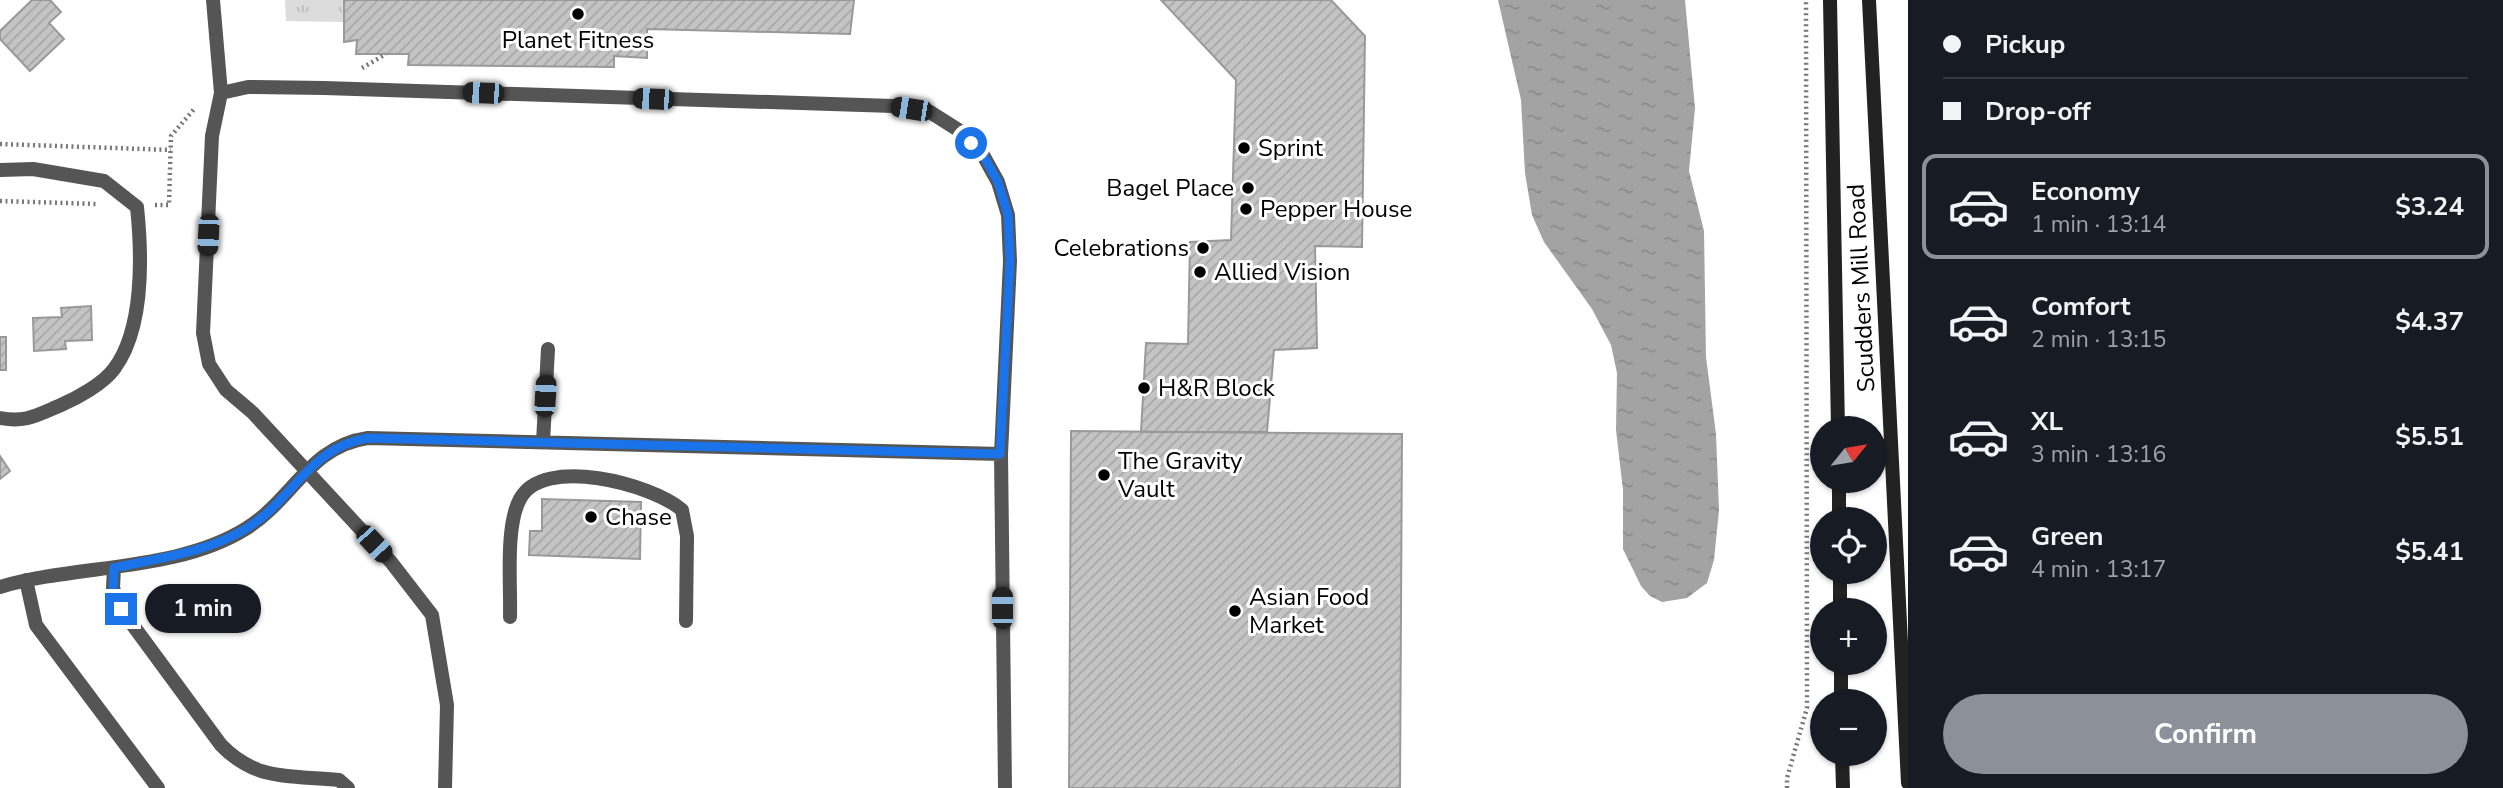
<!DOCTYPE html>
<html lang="en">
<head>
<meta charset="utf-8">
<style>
  body { margin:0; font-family:"Nunito Sans",sans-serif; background:#20242c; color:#f1f3f6; height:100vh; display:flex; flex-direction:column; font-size:26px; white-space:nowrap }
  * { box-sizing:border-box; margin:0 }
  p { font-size:23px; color:#9ea1a6 }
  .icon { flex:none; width:38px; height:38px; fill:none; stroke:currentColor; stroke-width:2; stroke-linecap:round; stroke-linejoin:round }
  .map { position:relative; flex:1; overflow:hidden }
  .sheet { display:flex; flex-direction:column; background:#171b24; width:595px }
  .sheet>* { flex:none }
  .top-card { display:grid; align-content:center; height:154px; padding:0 35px; background:#171b24 }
  .needle { width:46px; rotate:60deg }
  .tools { position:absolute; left:1810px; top:416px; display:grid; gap:14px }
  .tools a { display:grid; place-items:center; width:77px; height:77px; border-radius:50%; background:#171b24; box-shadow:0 2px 5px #0004; font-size:35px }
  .end { position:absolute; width:32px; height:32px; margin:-16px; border:9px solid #1a73e8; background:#fff; box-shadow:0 0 0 4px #fff }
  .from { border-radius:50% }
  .bubble { position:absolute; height:49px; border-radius:24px; background:#171b24; box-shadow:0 2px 5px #0004; font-size:23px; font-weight:700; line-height:49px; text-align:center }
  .car { position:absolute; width:21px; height:42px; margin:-21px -10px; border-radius:9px; box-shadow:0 0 5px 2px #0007; background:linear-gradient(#222 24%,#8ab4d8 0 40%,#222 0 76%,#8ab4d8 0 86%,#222 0) }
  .top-card b { display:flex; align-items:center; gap:24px; height:66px; font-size:26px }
  .top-card b+b { border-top:2px solid #363941 }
  .top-card i { width:18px; height:18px; background:#f1f3f6 }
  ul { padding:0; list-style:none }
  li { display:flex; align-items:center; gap:21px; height:105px; margin:0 14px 10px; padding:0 21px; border:4px solid transparent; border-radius:14px }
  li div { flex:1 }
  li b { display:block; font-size:26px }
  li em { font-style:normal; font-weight:700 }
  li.current { border-color:#8c9099 }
  li>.icon { width:63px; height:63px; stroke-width:1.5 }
  .primary-button { display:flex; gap:14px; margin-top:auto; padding:14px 35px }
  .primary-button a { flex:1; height:80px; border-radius:42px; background:#8c9099; color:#fff; font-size:28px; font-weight:700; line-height:80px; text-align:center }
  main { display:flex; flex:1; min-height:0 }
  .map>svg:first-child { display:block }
  .grass { fill:url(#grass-tufts) }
  .water { fill:url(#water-ripples) }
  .building { fill:url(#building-hatch); stroke:#999; stroke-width:2 }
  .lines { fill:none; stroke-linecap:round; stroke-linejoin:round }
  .path { stroke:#777; stroke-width:4.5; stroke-dasharray:2 3.5; stroke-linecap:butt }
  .lane { stroke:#555; stroke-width:14 }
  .street { stroke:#555; stroke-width:14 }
  .secondary { stroke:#222; stroke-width:14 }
  .route { stroke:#1a73e8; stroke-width:9 }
  .poi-dot { fill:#000; stroke:#fff; stroke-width:2.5 }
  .labels { text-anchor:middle; stroke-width:6; stroke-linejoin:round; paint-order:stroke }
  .poi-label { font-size:24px; fill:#000; stroke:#fff; text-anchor:start }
  .street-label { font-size:24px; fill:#000; stroke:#fff }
</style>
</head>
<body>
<main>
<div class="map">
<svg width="1908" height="788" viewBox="0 0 1908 788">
  <defs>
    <pattern id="grass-tufts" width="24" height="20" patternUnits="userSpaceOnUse" patternTransform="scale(1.75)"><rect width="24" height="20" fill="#dcdcdc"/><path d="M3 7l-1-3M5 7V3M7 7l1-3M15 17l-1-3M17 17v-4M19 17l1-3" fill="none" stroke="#bbb"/></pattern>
    <pattern id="water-ripples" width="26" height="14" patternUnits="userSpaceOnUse" patternTransform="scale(1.75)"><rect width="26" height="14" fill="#a3a3a3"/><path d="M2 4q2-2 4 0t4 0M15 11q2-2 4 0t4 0" fill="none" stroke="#8b8b8b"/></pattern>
    <pattern id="building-hatch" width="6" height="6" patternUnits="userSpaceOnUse" patternTransform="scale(1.75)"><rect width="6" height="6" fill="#c4c4c4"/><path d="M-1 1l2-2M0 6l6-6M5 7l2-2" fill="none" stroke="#a7a7a7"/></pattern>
  </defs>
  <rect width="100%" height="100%" fill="#fff"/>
  <path class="grass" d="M285,0H344V22L286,21Z"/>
  <path class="water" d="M1498,0H1685L1695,108L1689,171L1704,231L1706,357L1716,434L1719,510L1714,560L1707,583L1687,598L1662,602L1650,596L1641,586L1623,549V490L1616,430L1617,373L1611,345L1592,309L1544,242L1532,215L1525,173L1521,100Z"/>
  <path class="building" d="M32,0H50L61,12L49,23L64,39L30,71L0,39V31Z
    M344,0H854L850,34L647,29V58L614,56V67L408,65L409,54H356L357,40L344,42Z
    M1161,0H1331L1365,36L1362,247L1315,246L1317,348L1274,350L1267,432H1141L1146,343L1188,344L1190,242L1231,240L1236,80Z
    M91,306L92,340L65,341L66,349L34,351L33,318L62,317L61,308Z
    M0,337H6V370H0Z
    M1071,431L1402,434L1400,788H1069Z
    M0,456L10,471L0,479Z
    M542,499L641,502L640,559L529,555L530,531H542Z"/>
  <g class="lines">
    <path class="path" d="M362,68L386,54
      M0,144L171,150
      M0,201L97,204
      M155,205H169L171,136L195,108
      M1787,788V778L1807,708L1806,0"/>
    <path class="lane" d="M213,0L221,93
      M543,442L548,349
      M114,568L113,588L121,609L221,745C257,782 290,775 339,780L348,788
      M26,580L36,625L158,788
      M0,587C77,564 178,572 247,528C293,499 310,446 368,438L1001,454
      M510,617C511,586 505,526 520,499C543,455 652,484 682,510L687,536L686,621
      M445,788L447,705L432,615L391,562L253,413L226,390L209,364L203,333L212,136L221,93L248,87L324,88L893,106L930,112L960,131L983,155L998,182L1008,215L1010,261L1001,454L1005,788"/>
    <path class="street" d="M0,170L33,169L104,181L137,207C142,255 144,329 114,369C103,384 77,398 61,405C37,415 26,423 0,418"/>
    <path class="secondary" d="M1830,0L1838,429
      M1869,0L1908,783
      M1839,481V520
      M1840,572V611
      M1841,663V702
      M1842,754L1843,788"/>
  </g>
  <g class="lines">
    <path class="route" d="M121,609L113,588L114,568C158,558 207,553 247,528C293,500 309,447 368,438L1000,454L1010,261L1008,215L998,182L983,155L971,143"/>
  </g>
  <g class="poi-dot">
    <circle cx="578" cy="14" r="7"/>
    <circle cx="1244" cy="148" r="7"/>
    <circle cx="1248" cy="188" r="7"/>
    <circle cx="1246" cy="209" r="7"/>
    <circle cx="1203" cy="248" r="7"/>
    <circle cx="1200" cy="272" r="7"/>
    <circle cx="1144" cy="388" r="7"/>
    <circle cx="1104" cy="475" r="7"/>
    <circle cx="591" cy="517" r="7"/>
    <circle cx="1235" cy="611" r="7"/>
  </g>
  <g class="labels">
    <g class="poi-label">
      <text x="578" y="48" text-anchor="middle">Planet Fitness</text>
      <text x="1258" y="156">Sprint</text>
      <text x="1234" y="196" text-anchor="end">Bagel Place</text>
      <text x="1260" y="217">Pepper House</text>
      <text x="1189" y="256" text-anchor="end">Celebrations</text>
      <text x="1214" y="280">Allied Vision</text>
      <text x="1158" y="396">H&amp;R Block</text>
      <text x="1118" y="469">The Gravity<tspan x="1118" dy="28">Vault</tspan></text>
      <text x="605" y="525">Chase</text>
      <text x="1249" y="605">Asian Food<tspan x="1249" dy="28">Market</tspan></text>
    </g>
    <g class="street-label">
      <text transform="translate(1861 288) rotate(-93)" y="8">Scudders Mill Road</text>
    </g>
  </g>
</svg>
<div class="tools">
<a><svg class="needle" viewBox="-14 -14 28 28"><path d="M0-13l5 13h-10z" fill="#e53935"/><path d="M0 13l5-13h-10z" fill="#9ea1a6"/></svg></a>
<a><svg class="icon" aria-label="locate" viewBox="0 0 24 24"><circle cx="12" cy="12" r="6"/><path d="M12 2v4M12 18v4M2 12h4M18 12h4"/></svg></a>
<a>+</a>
<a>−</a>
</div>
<i class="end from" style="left:971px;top:143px"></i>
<i class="end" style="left:121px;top:609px"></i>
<div class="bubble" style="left:145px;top:584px;width:116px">1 min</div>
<i class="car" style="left:483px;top:93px;rotate:272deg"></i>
<i class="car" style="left:653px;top:99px;rotate:272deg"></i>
<i class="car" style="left:911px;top:109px;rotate:279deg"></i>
<i class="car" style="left:208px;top:235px;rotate:183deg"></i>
<i class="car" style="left:545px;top:396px;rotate:3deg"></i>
<i class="car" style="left:374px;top:544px;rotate:137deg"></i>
<i class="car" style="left:1002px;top:608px;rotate:0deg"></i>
</div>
<section class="sheet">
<div class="top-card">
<b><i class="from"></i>Pickup</b>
<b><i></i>Drop-off</b>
</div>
<ul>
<li class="current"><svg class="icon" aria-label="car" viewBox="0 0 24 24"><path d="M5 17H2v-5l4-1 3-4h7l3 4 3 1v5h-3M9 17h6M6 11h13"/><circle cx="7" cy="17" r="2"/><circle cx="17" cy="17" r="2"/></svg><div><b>Economy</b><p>1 min · 13:14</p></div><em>$3.24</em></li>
<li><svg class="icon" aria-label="car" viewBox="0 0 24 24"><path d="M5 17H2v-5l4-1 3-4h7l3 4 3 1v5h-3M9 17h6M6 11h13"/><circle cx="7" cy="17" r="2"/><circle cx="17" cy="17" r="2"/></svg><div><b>Comfort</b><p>2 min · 13:15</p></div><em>$4.37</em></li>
<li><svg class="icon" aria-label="car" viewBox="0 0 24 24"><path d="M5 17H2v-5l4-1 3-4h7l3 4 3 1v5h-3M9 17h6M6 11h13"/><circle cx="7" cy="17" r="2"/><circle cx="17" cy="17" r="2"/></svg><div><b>XL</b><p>3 min · 13:16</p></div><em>$5.51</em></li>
<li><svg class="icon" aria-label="car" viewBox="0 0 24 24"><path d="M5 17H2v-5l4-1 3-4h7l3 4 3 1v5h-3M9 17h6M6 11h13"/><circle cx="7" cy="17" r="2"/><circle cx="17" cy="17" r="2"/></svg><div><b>Green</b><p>4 min · 13:17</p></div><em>$5.41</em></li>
</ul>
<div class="primary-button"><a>Confirm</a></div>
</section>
</main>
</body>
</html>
